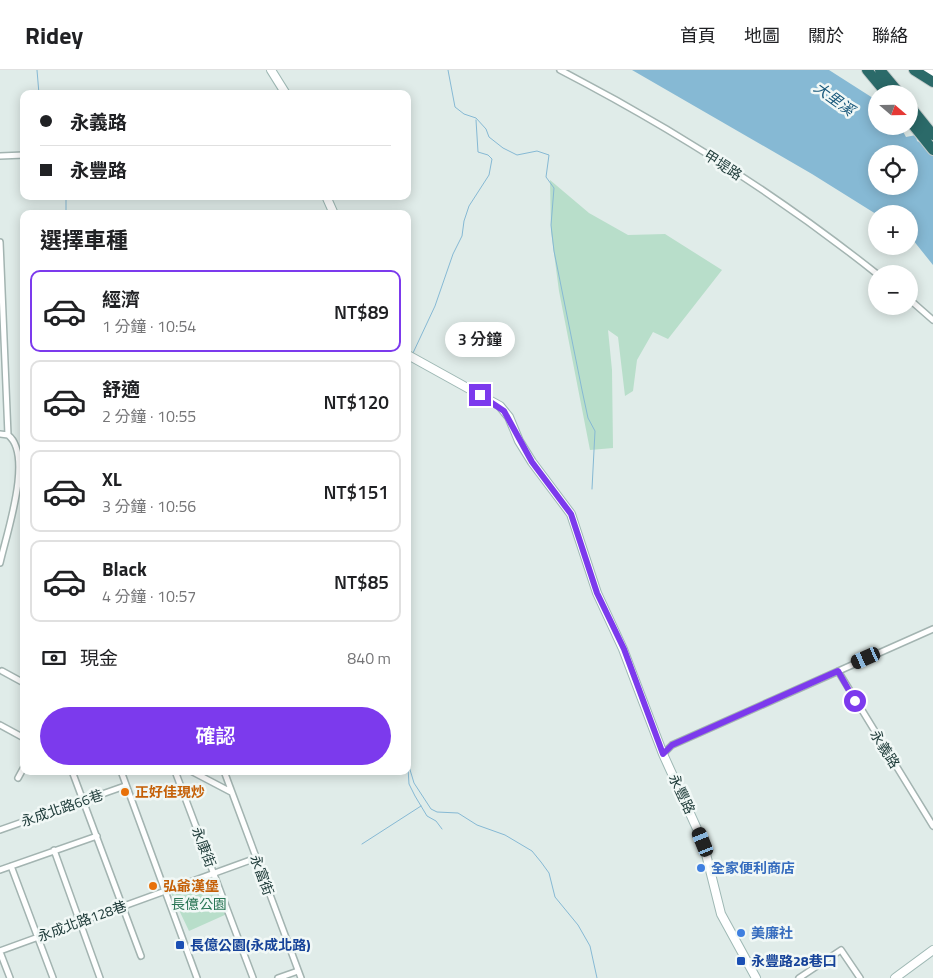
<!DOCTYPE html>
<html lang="zh-TW">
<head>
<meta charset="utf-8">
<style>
  body { margin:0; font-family:"Titillium Web","Noto Sans TC",sans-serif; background:#f6f6f6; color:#202124; height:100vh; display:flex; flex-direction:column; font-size:19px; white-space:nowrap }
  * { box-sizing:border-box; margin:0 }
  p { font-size:16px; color:#757577 }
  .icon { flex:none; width:28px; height:28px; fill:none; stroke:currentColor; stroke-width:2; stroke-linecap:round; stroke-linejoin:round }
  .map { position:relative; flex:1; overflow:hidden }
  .details { position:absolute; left:20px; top:140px; width:391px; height:565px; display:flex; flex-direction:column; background:#fff; border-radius:10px; box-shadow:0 2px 12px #0003 }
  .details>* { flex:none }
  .hud { position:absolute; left:20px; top:20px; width:391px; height:110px; border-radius:10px; box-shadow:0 2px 12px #0003; display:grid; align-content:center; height:110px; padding:0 20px; background:#fff }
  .needle { width:32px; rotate:110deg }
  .fabs { position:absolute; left:868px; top:15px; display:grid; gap:10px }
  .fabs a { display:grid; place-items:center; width:50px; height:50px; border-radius:50%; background:#fff; box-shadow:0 2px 12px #0003; font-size:25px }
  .end { position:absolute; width:22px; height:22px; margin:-11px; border:6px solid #7c3aed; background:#fff; box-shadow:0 0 0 2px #fff }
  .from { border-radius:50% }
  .bubble { position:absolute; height:35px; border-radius:18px; background:#fff; box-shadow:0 2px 12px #0003; font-size:16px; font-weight:600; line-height:35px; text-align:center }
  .car { position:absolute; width:15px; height:30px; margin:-15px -8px; border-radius:6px; box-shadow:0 0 4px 1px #0007; background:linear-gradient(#222 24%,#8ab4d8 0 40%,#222 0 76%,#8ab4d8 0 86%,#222 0) }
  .hud b { display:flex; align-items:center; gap:18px; height:48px; font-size:19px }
  .hud b+b { border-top:1px solid #e0e0e0 }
  .hud i { width:12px; height:12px; background:#202124 }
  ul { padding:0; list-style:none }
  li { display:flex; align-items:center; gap:15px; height:82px; margin:0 10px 8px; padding:0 10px; border:2px solid #e0e0e0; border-radius:10px }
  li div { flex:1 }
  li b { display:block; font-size:19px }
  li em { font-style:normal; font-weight:600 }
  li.active { border-color:#7c3aed }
  li>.icon { width:45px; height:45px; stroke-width:1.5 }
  h2 { padding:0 20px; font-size:22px; line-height:60px }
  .pay { display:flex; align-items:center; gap:12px; height:55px; padding:0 20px; font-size:19px }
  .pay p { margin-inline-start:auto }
  .primary-button { display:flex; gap:10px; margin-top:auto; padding:10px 20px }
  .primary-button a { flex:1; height:58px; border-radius:30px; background:#7c3aed; color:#fff; font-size:20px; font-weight:600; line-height:58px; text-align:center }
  header { display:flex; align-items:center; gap:30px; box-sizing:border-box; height:70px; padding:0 25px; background:#fff; border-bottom:1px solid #e0e0e0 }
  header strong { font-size:24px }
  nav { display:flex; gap:28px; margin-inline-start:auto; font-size:18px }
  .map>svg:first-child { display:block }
  .green { fill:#b8deca }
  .water { fill:#86b9d4; fill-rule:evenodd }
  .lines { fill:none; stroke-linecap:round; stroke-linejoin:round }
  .stream { stroke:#86b9d4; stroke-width:1 }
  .street-casing { stroke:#a3b4b1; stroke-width:8 }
  .secondary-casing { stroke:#9eb8b4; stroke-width:10 }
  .highway-casing { stroke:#c1c9c8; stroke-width:12 }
  .street { stroke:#fff; stroke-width:5 }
  .secondary { stroke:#fff; stroke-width:8 }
  .highway { stroke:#2b6a69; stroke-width:10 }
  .route { stroke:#7c3aed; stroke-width:6 }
  .food-dot { fill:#e8710a; stroke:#f1f8f6; stroke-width:2 }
  .shop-dot { fill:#3f7fe0; stroke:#f1f8f6; stroke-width:2 }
  .transit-dot { fill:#1a4fb4; stroke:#f1f8f6; stroke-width:2 }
  .labels { text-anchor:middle; stroke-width:5; stroke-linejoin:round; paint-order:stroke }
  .street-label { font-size:14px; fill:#203d3b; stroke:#f1f8f6 }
  .food-label { font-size:14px; font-weight:bold; fill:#c56008; stroke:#f1f8f6; text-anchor:start }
  .shop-label { font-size:14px; font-weight:bold; fill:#366cbe; stroke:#f1f8f6; text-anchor:start }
  .park-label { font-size:14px; fill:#297655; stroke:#f1f8f6 }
  .transit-label { font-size:14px; font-weight:bold; fill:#164399; stroke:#f1f8f6; text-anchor:start }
  .water-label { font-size:15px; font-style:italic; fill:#18587b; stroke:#f1f8f6 }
</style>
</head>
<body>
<header>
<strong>Ridey</strong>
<nav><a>首頁</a><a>地圖</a><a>關於</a><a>聯絡</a></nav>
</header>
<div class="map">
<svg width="933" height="908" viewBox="0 0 933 908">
  <rect width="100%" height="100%" fill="#e0ece9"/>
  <path class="green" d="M550,110L589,143L628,165L665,164L722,200L668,269L653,262L637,290L633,321L625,326L618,267L608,260L612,300L613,378L590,380L559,221L551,161Z
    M212,807L227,844L189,861L171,823Z"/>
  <path class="water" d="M632,0H829L876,30V56H900L906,67L916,65L917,71L933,79V195L909,165V144H876L812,104ZM876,84H909V116H876Z"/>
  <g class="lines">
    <path class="stream" d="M37,0L39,24
      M448,0L455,37L464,44L476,48L486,59L489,67L503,78L517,85L537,81L549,85L546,107L554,118L551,155L554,181L582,320L588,348L595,361L592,419
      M66,126V144
      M413,283L435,236L453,184L462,166L464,151L469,136L489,105L492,89L488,85L478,82L476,50
      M408,693L414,713L431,739L437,742L458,743L477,755L505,765L532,781L541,792L549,803L555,827L578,855L590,876L597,908
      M408,698L409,714L415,726L427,746L436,751L442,759
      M362,774L421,736"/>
    <g class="street-casing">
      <path id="street" d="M560,0C672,58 779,126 877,204
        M0,86L24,85
        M0,172L8,365C34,385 6,465 0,493
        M909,229L933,250
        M0,364L8,365
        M2,601L24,613
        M838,601L933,756
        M0,655L24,668
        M663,684L672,675L933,559
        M72,701L141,886
        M121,701L197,908
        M175,701L253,908
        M191,701L231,722
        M224,701L301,908
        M18,708L24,697
        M0,760L125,716
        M54,780L100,908
        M11,796L53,908
        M0,800L97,766
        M0,881L256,788
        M0,882L10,908
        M278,908L298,901
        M799,908L841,880L860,908"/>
    </g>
    <g class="secondary-casing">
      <path id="secondary" d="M271,0L286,24
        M925,0L933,5
        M326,126L334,144
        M408,285L500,336L509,347L519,371L532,392L571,444L597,523L623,579L663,684L703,772L721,844L756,908
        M895,908L933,880"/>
    </g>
    <g class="highway-casing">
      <path id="highway" d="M867,0L887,24
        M880,0L900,24
        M914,0L933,12
        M909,35L933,65
        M909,50L933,80"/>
    </g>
    <use href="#street" class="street"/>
    <use href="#secondary" class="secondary"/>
    <use href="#highway" class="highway"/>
  </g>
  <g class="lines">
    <path class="route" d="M480,325L504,341L532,392L571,444L597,523L624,579L663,684L672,675L838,601L855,631"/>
  </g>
  <g class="food-dot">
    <circle cx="125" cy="722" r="5"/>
    <circle cx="153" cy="816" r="5"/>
  </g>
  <g class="shop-dot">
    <circle cx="701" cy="798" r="5"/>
    <circle cx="741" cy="863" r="5"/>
  </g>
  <g class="transit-dot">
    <rect x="175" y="870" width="10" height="10" rx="2.5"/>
    <rect x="736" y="886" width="10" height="10" rx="2.5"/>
  </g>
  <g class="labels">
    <g class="street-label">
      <text transform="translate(723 95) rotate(33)" y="5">甲堤路</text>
      <text transform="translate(885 679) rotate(58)" y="5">永義路</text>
      <text transform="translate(682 724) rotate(65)" y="5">永豐路</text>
      <text transform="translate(62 738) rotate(-19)" y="5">永成北路66巷</text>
      <text transform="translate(204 777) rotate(69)" y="5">永康街</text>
      <text transform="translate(262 805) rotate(70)" y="5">永富街</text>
      <text transform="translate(82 851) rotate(-20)" y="5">永成北路128巷</text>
    </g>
    <g class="food-label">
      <text x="135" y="727">正好佳現炒</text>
      <text x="163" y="821">弘爺漢堡</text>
    </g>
    <g class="shop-label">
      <text x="711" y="803">全家便利商店</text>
      <text x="751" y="868">美廉社</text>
    </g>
    <g class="park-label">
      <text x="199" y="839">長億公園</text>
    </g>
    <g class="transit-label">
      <text x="190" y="880">長億公園(永成北路)</text>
      <text x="751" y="896">永豐路28巷口</text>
    </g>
    <g class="water-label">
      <text transform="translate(834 29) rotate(36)" y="5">大里溪</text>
    </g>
  </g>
</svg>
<div class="fabs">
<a><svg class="needle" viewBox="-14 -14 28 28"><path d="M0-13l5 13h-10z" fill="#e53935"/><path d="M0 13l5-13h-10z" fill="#757577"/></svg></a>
<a><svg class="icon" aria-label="locate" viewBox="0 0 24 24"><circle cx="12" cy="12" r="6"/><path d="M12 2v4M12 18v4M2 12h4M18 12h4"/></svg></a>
<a>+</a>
<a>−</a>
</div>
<i class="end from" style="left:855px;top:631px"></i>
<i class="end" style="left:480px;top:325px"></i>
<div class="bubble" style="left:445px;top:252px;width:70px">3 分鐘</div>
<i class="car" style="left:866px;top:588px;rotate:246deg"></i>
<i class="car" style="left:703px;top:772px;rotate:338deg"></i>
<div class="hud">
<b><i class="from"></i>永義路</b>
<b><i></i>永豐路</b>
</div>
<section class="details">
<h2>選擇車種</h2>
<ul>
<li class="active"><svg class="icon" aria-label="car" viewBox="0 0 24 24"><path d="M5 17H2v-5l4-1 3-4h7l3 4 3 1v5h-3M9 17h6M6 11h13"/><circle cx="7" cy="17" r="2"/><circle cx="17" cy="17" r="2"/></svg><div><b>經濟</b><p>1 分鐘 · 10:54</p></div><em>NT$89</em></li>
<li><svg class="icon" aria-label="car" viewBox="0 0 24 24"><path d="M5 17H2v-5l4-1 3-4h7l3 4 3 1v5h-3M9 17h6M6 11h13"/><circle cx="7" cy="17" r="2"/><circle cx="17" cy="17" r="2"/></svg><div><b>舒適</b><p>2 分鐘 · 10:55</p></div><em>NT$120</em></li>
<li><svg class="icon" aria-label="car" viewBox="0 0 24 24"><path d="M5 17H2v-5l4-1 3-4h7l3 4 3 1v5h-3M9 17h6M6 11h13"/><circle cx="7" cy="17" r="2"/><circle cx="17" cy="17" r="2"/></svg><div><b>XL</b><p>3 分鐘 · 10:56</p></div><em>NT$151</em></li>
<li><svg class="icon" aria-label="car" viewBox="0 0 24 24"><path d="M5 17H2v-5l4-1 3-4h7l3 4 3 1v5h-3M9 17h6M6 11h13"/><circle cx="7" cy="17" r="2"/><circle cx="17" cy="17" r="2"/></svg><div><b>Black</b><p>4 分鐘 · 10:57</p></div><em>NT$85</em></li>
</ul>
<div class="pay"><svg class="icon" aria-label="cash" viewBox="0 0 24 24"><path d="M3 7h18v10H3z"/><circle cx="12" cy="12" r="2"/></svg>現金<p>840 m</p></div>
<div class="primary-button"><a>確認</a></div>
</section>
</div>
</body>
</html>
